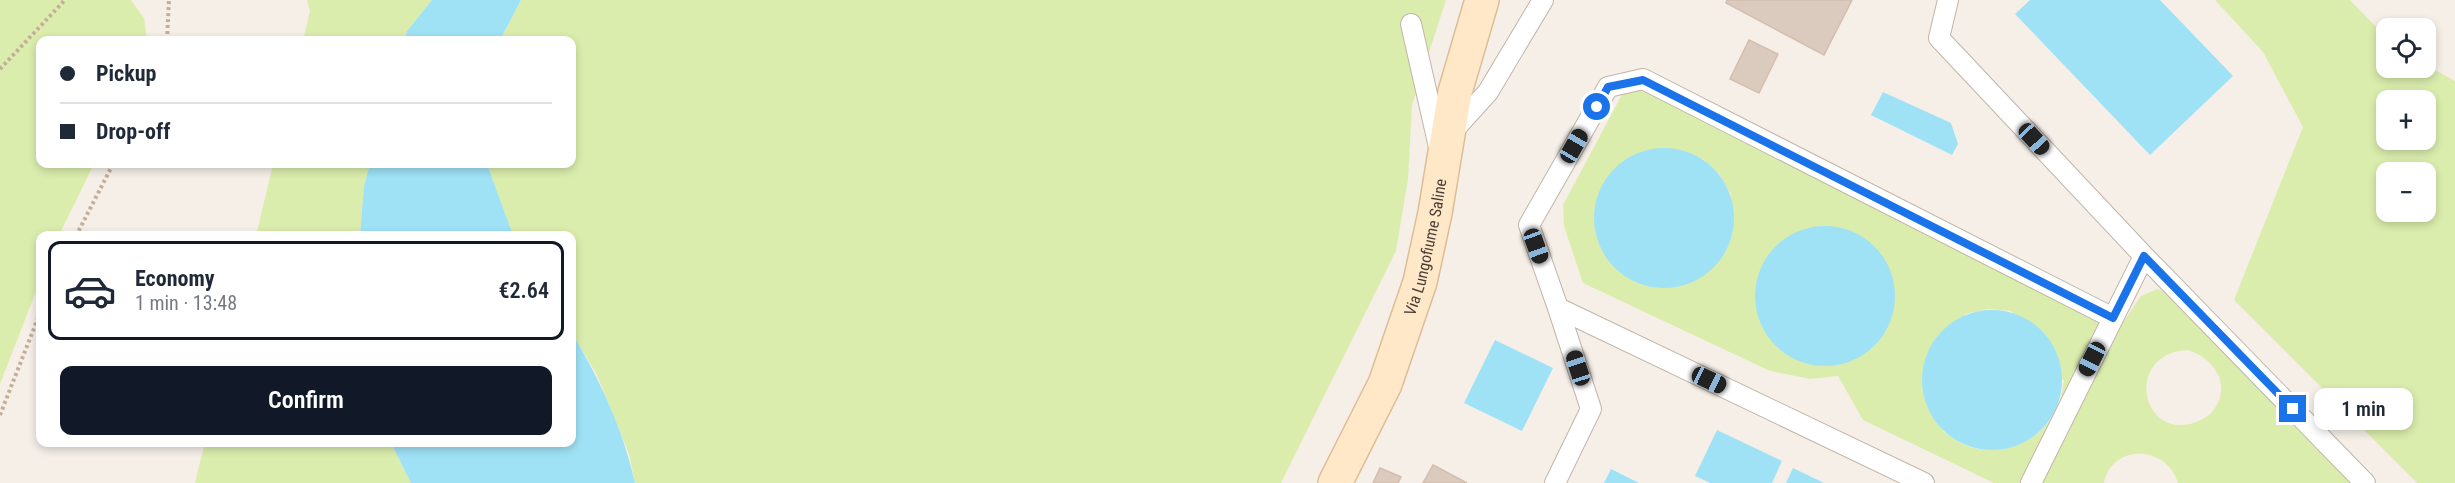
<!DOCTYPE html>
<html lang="en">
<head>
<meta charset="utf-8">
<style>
  body { margin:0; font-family:"Roboto Condensed",sans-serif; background:#f2f2f3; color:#1f2937; height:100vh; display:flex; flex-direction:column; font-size:22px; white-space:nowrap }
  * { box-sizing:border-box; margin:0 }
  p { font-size:20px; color:#747a83 }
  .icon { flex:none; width:33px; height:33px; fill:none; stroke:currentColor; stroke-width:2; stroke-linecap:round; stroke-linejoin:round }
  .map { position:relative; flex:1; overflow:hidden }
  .sheet { position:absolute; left:36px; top:231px; width:540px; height:216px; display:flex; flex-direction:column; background:#fff; border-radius:12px; box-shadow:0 3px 9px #0003 }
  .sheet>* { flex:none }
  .hud { position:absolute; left:36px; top:36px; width:540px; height:132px; border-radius:12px; box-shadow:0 3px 9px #0003; display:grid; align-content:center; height:132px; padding:0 24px; background:#fff }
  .controls { position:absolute; left:2376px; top:18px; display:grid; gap:12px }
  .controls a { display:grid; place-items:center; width:60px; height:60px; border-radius:12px; background:#fff; box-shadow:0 3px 9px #0003; font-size:30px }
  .end { position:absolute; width:27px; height:27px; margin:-14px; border:8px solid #1a73e8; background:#fff; box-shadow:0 0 0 3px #fff }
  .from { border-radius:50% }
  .bubble { position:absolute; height:42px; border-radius:12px; background:#fff; box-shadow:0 3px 9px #0003; font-size:20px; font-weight:600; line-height:42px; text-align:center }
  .car { position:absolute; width:18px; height:36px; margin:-18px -9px; border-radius:8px; box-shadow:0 0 4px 2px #0007; background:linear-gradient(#222 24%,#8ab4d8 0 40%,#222 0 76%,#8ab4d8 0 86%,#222 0) }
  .hud b { display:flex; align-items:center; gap:21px; height:57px; font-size:22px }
  .hud b+b { border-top:2px solid #e0e1e3 }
  .hud i { width:15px; height:15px; background:#1f2937 }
  ul { padding:10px 0 0; list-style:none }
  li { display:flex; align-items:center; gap:18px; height:99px; margin:0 12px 9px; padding:0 12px; border:3px solid #e0e1e3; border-radius:12px }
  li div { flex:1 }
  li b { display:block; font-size:22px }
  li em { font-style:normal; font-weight:600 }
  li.selected { border-color:#111827 }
  li>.icon { width:54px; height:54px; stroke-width:1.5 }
  .cta { display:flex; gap:12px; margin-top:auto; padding:12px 24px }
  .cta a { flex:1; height:69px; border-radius:12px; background:#111827; color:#fff; font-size:24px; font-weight:600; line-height:69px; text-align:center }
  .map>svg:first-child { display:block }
  .green { fill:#dbedad; fill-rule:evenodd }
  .water { fill:#9fe2f6 }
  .building { fill:#dbcbbf; stroke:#d3beae; stroke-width:1.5 }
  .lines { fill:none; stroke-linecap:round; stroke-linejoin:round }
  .lane-casing { stroke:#c1b5a9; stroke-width:22 }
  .secondary-casing { stroke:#dcbd96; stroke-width:36 }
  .path { stroke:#c5ae99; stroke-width:4; stroke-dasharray:3 3; stroke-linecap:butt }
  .lane { stroke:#fff; stroke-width:20 }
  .secondary { stroke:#ffe8c8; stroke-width:33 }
  .route { stroke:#1a73e8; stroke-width:8 }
  .labels { text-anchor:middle; stroke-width:6; stroke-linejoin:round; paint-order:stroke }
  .street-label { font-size:16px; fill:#493e36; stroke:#fff }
</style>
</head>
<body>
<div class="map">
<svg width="2455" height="483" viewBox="0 0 2455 483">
  <rect width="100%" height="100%" fill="#f5efe8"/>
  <path class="green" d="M0,0H131L144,18L147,40H40V164H94L59,235L40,236V281L0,384Z
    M307,0H432L407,31L404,40H303L310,11Z
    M521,0H1446L1412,105L1408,179L1396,251L1281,483H635L629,454L597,375L572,333V236L513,235L487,164H572V40H500Z
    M2215,0H2350L2386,37V68H2426V65L2455,81V483H2417L2234,300L2303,127L2263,52ZM2386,100H2426V140H2386ZM2426,172V212H2386V172Z
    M1640,86L2120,327L2141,296L2157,289L2183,297L2365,483H2178C2167,445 2112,443 2104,483H2032L2026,480L2019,483H1994L1863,420L1838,376L1810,379L1770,371L1583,283L1564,226L1563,205L1625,89ZM1703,159L1720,175L1731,195L1680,286L1657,288L1634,282ZM1988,309L2011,311L2064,381C2062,388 2062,397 2059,404C2045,441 1999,461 1963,444C1956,441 1949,435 1943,431L1965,314ZM1776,347L1841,365C1812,367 1800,363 1776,347ZM2188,350C2216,359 2234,388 2210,414C2204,419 2197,422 2190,424C2139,435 2126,353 2188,350Z
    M273,164H370L364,186L360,235L256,236Z
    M205,442L391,443L411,483H195Z"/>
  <path class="water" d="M432,0H521L500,40H404L407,31Z
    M2030,0H2160L2233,76L2150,155L2015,14Z
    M1883,92L1951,123L1958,144L1952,155L1871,115Z
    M1594 218a70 70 0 1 1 140 0a70 70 0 1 1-140 0Z
    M370,164H487L513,235H360L364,186Z
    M1755 296a70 70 0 1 1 140 0a70 70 0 1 1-140 0Z
    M1922 380a70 70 0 1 1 140 0a70 70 0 1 1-140 0Z
    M572,333C600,380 623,429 635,483H411L391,443L572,442Z
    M1495,340L1553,368L1522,431L1464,403Z
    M1717,430L1782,461L1772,483H1710L1695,476Z
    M1793,468L1824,483H1786Z
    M1611,469L1639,483H1604Z"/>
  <path class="building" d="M1727,0H1852L1824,55L1726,3Z
    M1749,40L1778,54L1759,93L1730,79Z
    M1433,465L1467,483H1423Z
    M1380,468L1401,477L1398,483H1373Z"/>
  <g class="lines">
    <g class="lane-casing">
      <path id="lane" d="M1948,0L1939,38L2144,256L2365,483
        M1411,24L1439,147
        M1450,134L1488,92L1543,0
        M1555,483L1591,409L1558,308
        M1924,483L1558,308L1529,225L1608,87L1643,79L2113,318
        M2031,483L2144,256"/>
    </g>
    <g class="secondary-casing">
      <g id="secondary">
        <path id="s1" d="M1335,483L1385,384L1420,282L1435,213L1455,92L1482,0"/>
      </g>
    </g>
    <path class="path" d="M167,40L169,0
      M0,69L65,0
      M76,236L113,164
      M0,415L40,313"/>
    <use href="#lane" class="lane"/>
    <use href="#secondary" class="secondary"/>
  </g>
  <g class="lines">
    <path class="route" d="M1597,107L1608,87L1643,80L2113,318L2144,256L2293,409"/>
  </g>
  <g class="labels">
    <g class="street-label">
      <text dy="6" stroke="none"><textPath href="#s1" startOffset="254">Via Lungofiume Saline</textPath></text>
    </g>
  </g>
</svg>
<div class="controls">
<a><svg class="icon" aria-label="locate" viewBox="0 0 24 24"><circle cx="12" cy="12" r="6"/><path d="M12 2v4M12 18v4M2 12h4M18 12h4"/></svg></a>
<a>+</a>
<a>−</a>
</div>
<i class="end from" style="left:1597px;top:107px"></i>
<i class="end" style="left:2293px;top:409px"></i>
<div class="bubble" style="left:2314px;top:388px;width:99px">1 min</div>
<i class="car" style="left:2034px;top:139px;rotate:137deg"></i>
<i class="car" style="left:1574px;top:146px;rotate:30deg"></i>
<i class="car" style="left:1536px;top:246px;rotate:160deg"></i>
<i class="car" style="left:2092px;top:359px;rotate:207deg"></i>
<i class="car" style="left:1578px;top:368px;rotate:342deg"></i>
<i class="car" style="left:1709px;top:380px;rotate:115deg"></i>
<div class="hud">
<b><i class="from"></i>Pickup</b>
<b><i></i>Drop-off</b>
</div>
<section class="sheet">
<ul>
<li class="selected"><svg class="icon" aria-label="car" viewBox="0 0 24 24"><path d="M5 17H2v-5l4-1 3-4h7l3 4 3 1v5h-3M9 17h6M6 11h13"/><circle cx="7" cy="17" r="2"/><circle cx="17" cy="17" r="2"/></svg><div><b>Economy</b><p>1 min · 13:48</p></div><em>€2.64</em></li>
</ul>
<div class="cta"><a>Confirm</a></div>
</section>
</div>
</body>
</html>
